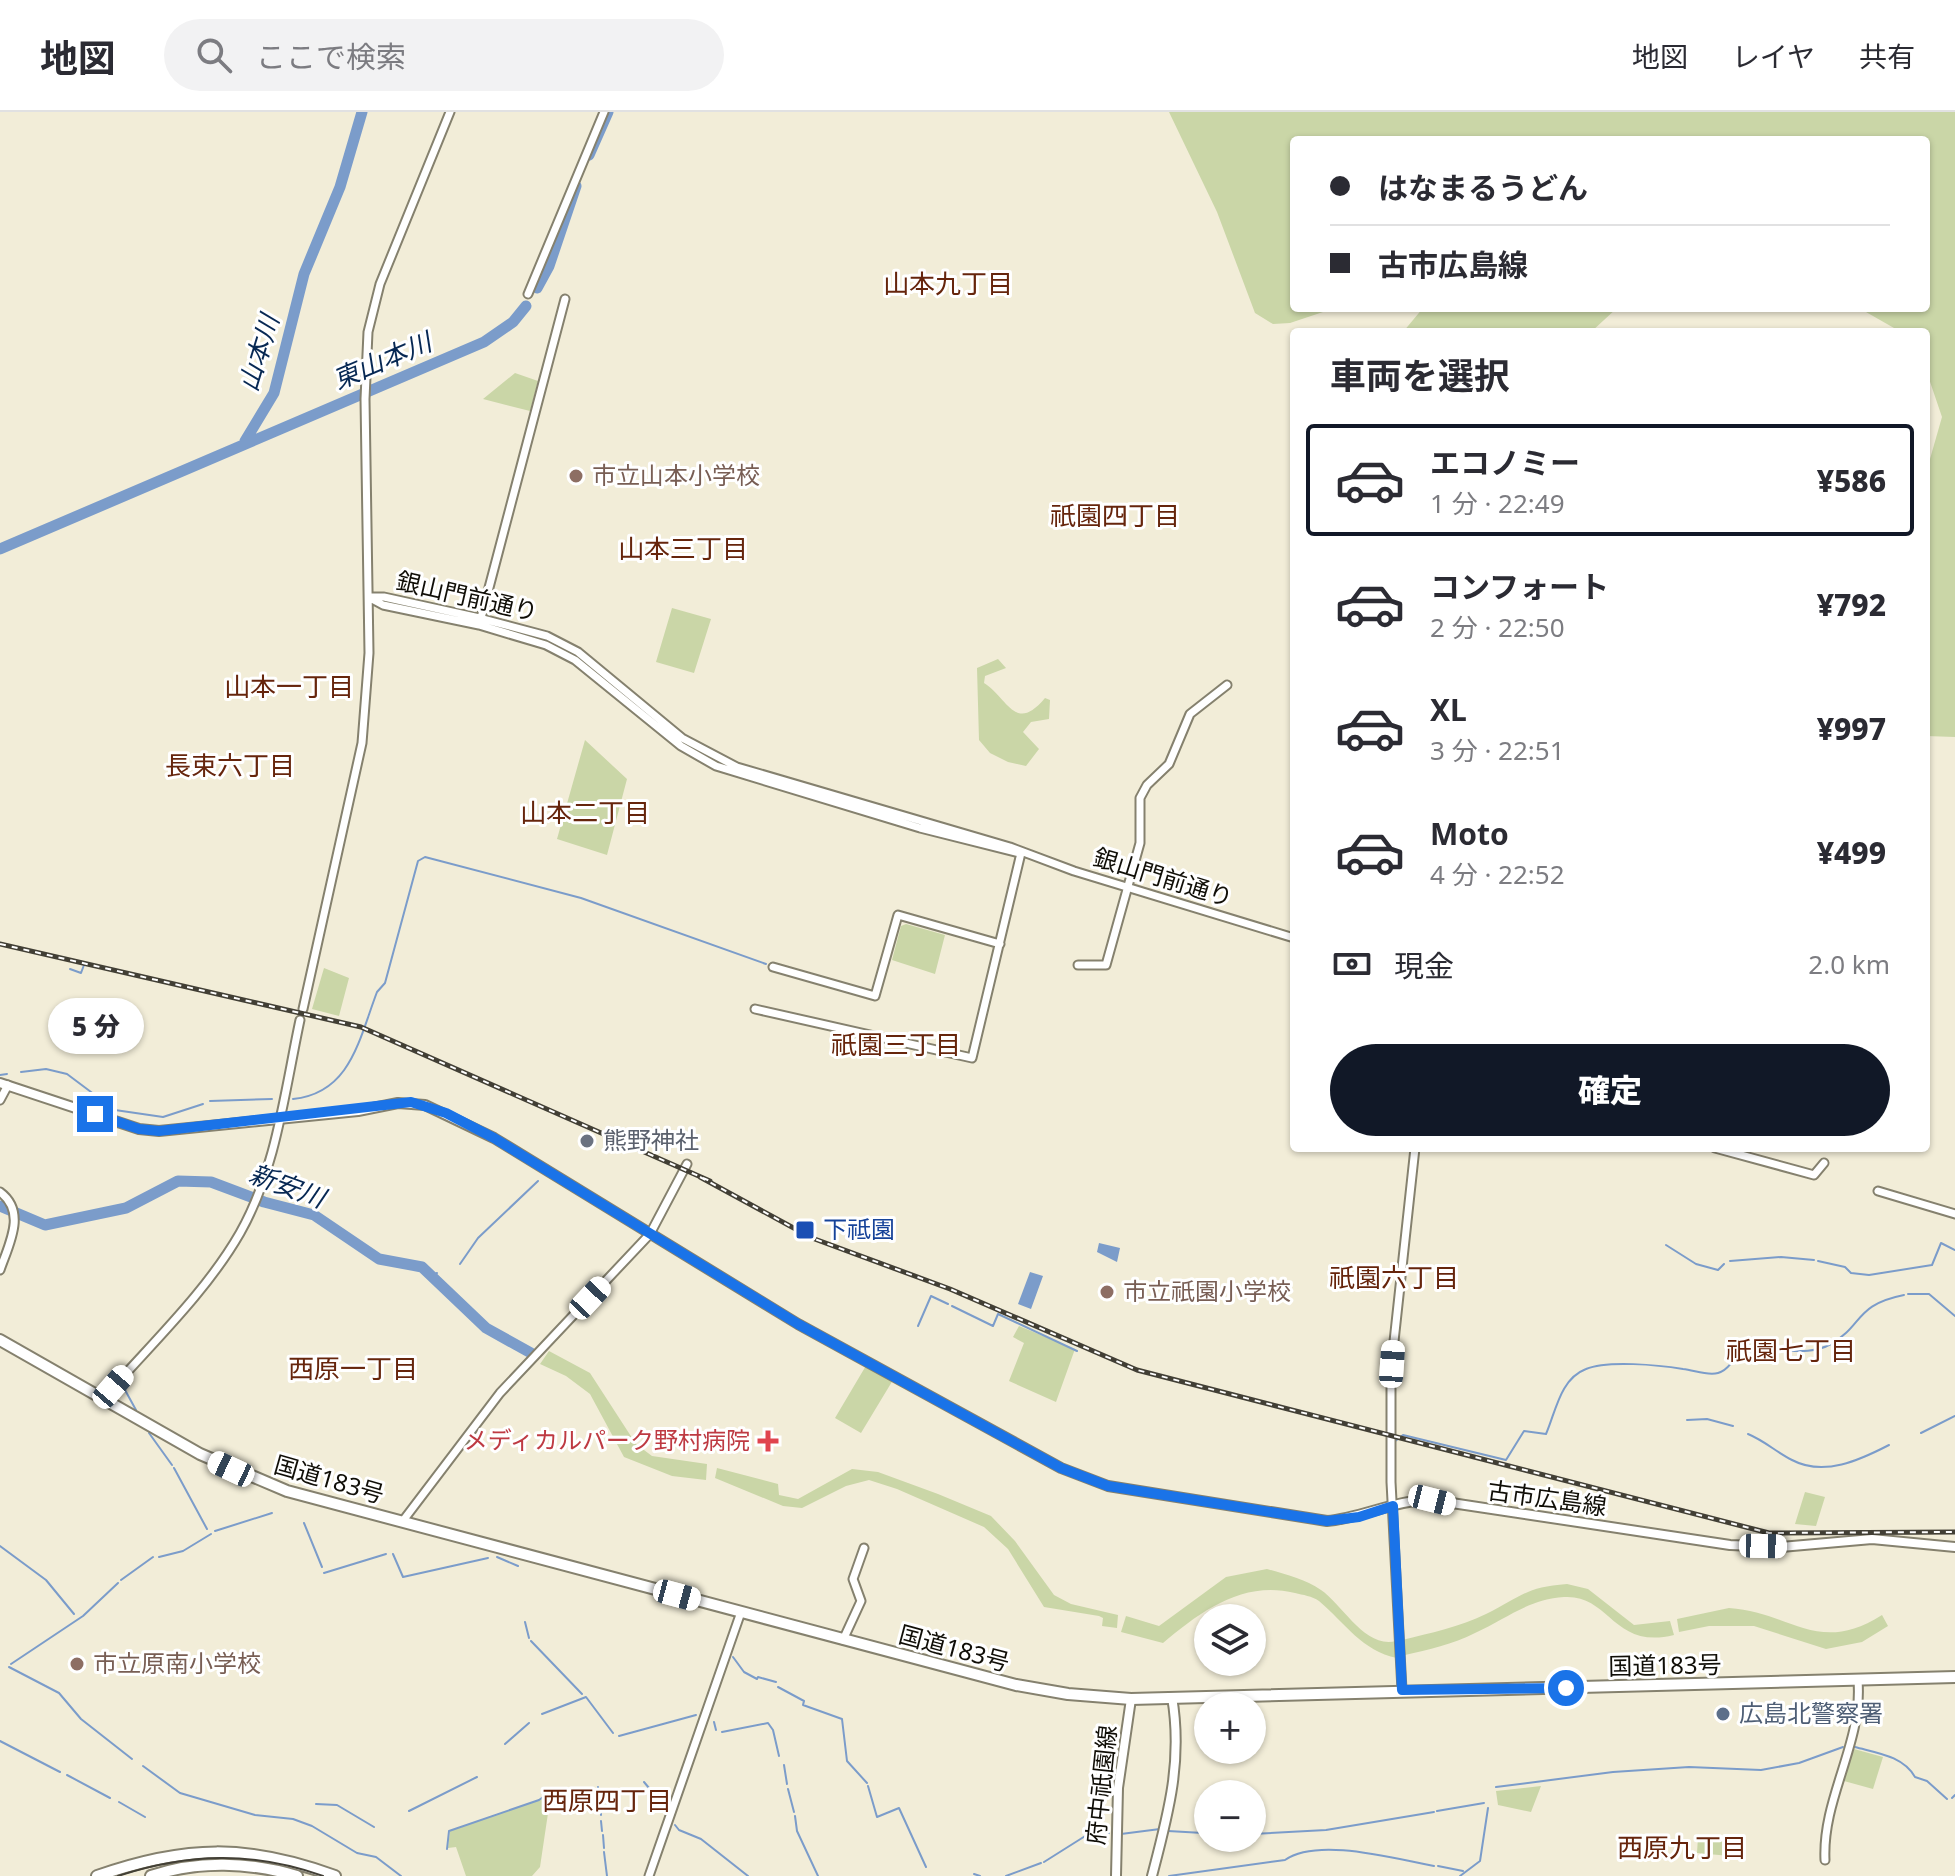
<!DOCTYPE html>
<html lang="ja">
<head>
<meta charset="utf-8">
<style>
  body { margin:0; font-family:"Noto Sans","Noto Sans JP",sans-serif; background:#f2f2f3; color:#2b2b33; height:100vh; display:flex; flex-direction:column; font-size:30px; white-space:nowrap }
  * { box-sizing:border-box; margin:0 }
  p { font-size:26px; color:#7c7c81 }
  .icon { flex:none; width:44px; height:44px; fill:none; stroke:currentColor; stroke-width:2; stroke-linecap:round; stroke-linejoin:round }
  .map { position:relative; flex:1; overflow:hidden }
  .side { position:absolute; left:1290px; top:216px; width:640px; height:824px; display:flex; flex-direction:column; background:#fff; border-radius:8px; box-shadow:0 2px 6px #0004 }
  .side>* { flex:none }
  .hud { position:absolute; left:1290px; top:24px; width:640px; height:176px; border-radius:8px; box-shadow:0 2px 6px #0004; display:grid; align-content:center; height:176px; padding:0 40px; background:#fff }
  .tools { position:absolute; left:1194px; top:1492px; display:grid; gap:16px }
  .tools a { display:grid; place-items:center; width:72px; height:72px; border-radius:50%; background:#fff; box-shadow:0 2px 6px #0004; font-size:40px }
  .end { position:absolute; width:36px; height:36px; margin:-18px; border:10px solid #1a73e8; background:#fff; box-shadow:0 0 0 4px #fff }
  .from { border-radius:50% }
  .bubble { position:absolute; height:56px; border-radius:28px; background:#fff; box-shadow:0 2px 6px #0004; font-size:26px; font-weight:800; line-height:56px; text-align:center }
  .car { position:absolute; width:24px; height:48px; margin:-24px -12px; border-radius:10px; box-shadow:0 0 6px 2px #0007; background:linear-gradient(#fff 24%,#345 0 40%,#fff 0 76%,#345 0 86%,#fff 0) }
  .hud b { display:flex; align-items:center; gap:28px; height:76px; font-size:30px }
  .hud b+b { border-top:2px solid #e1e1e2 }
  .hud i { width:20px; height:20px; background:#2b2b33 }
  ul { padding:0; list-style:none }
  li { display:flex; align-items:center; gap:24px; height:112px; margin:0 16px 12px; padding:0 24px; border:4px solid transparent; border-radius:8px }
  li div { flex:1 }
  li b { display:block; font-size:30px }
  li em { font-style:normal; font-weight:800 }
  li.on { border-color:#111827 }
  li>.icon { width:72px; height:72px; stroke-width:1.5 }
  h2 { padding:0 40px; font-size:36px; line-height:96px }
  .pay { display:flex; align-items:center; gap:20px; height:88px; padding:0 40px; font-size:30px }
  .pay p { margin-inline-start:auto }
  .button { display:flex; gap:16px; margin-top:auto; padding:16px 40px }
  .button a { flex:1; height:92px; border-radius:48px; background:#111827; color:#fff; font-size:32px; font-weight:800; line-height:92px; text-align:center }
  header { display:flex; align-items:center; gap:48px; box-sizing:border-box; height:112px; padding:0 40px; background:#fff; border-bottom:2px solid #e1e1e2 }
  header strong { font-size:38px }
  nav { display:flex; gap:44px; margin-inline-start:auto; font-size:28px }
  .search { width:560px; height:72px; background:#f2f2f3; display:flex; align-items:center; gap:20px; box-sizing:border-box; padding:0 28px; border-radius:44px; color:#7c7c81; font-size:30px }
  .map>svg:first-child { display:block }
  .green { fill:#cad6a7 }
  .water { fill:#7b9cca }
  .lines { fill:none; stroke-linecap:round; stroke-linejoin:round }
  .stream { stroke:#7b9cca; stroke-width:2 }
  .river { stroke:#7b9cca; stroke-width:11 }
  .tertiary-casing { stroke:#85816e; stroke-width:11 }
  .secondary-casing { stroke:#85816e; stroke-width:12 }
  .trunk-casing { stroke:#85816e; stroke-width:14 }
  .tertiary { stroke:#fff; stroke-width:7 }
  .secondary { stroke:#fff; stroke-width:8 }
  .trunk { stroke:#fff; stroke-width:10 }
  .tram { stroke:#423f35; stroke-width:2 }
  .rail-casing { stroke:#423f35; stroke-width:5 }
  .rail { stroke:#fff; stroke-width:2; stroke-dasharray:6; stroke-linecap:butt }
  .route { stroke:#1a73e8; stroke-width:10 }
  .education-dot { fill:#8d6e63; stroke:#fff; stroke-width:3 }
  .worship-dot { fill:#6b7280; stroke:#fff; stroke-width:3 }
  .transit-dot { fill:#1a4fb4; stroke:#fff; stroke-width:3 }
  .health-dot { fill:#e0444e; stroke:#fff; stroke-width:3 }
  .service-dot { fill:#5c6f8a; stroke:#fff; stroke-width:3 }
  .labels { text-anchor:middle; stroke-width:6; stroke-linejoin:round; paint-order:stroke }
  .education-label { font-size:24px; fill:#785e54; stroke:#fff; text-anchor:start }
  .street-label { font-size:24px; fill:#100e07; stroke:#fff }
  .worship-label { font-size:24px; fill:#5b616d; stroke:#fff; text-anchor:start }
  .transit-label { font-size:24px; fill:#164399; stroke:#fff; text-anchor:start }
  .health-label { font-size:24px; fill:#be3a42; stroke:#fff; text-anchor:end }
  .service-label { font-size:24px; fill:#4e5e75; stroke:#fff; text-anchor:start }
  .neighbourhood-label { font-size:26px; fill:#66250c; stroke:#fff }
  .water-label { font-size:26px; font-style:italic; fill:#072853; stroke:#fff }
</style>
</head>
<body>
<header>
<strong>地図</strong>
<div class="search"><svg class="icon" aria-label="search" viewBox="0 0 24 24"><circle cx="10" cy="10" r="6"/><path d="M15 15l6 6"/></svg>ここで検索</div>
<nav><a>地図</a><a>レイヤ</a><a>共有</a></nav>
</header>
<div class="map">
<svg width="1955" height="1764" viewBox="0 0 1955 1764">
  <rect width="100%" height="100%" fill="#f2edd8"/>
  <path class="green" d="M1169,0H1955V625L1926,624V361L1942,305L1926,258V220H1901L1859,196H1926V28H1294V196H1335L1290,211L1273,212L1255,201L1217,100Z
    M1423,196H1617L1591,220H1403Z
    M515,261L538,269L530,299L483,287Z
    M672,496L711,507L694,561L656,550Z
    M998,547L1006,556L985,564L984,571C1008,586 1015,622 1045,586L1050,588L1049,607L1031,610L1023,620L1039,637L1026,654L1008,650L990,641L979,628L977,556Z
    M585,628L627,667L607,743L557,727Z
    M906,812L945,823L935,862L892,848L901,814Z
    M324,856L349,866L339,904L312,897Z
    M1019,1214L1075,1237L1056,1290L1009,1269L1024,1231L1013,1225Z
    M549,1239L590,1261L636,1332L652,1344L707,1352L706,1368L672,1364L624,1345L590,1282L566,1264L540,1252Z
    M867,1252L893,1268L861,1321L835,1306Z
    M717,1356L778,1372L779,1383L798,1387L852,1357L878,1360L938,1382L991,1404L1015,1429L1054,1483L1071,1492L1118,1503L1117,1516L1102,1514L1103,1506L1099,1504L1044,1495L1008,1437L984,1415L897,1377L869,1368L846,1374L802,1396L783,1394L715,1366Z
    M1805,1380L1825,1385L1816,1414L1795,1412Z
    M1267,1457C1284,1462 1305,1467 1321,1478C1343,1493 1365,1537 1396,1529L1397,1546C1362,1539 1345,1511 1319,1489C1312,1484 1303,1483 1295,1481C1243,1468 1201,1499 1163,1531L1121,1520L1126,1504L1159,1514L1226,1465Z
    M1567,1472L1588,1477L1634,1513L1670,1509L1674,1523C1613,1538 1610,1482 1564,1485C1529,1487 1506,1507 1475,1521C1453,1532 1428,1538 1405,1543L1402,1528C1430,1521 1460,1515 1486,1502C1521,1485 1525,1475 1567,1472Z
    M1729,1496C1792,1500 1817,1544 1882,1503L1888,1514L1862,1530L1826,1537L1754,1514H1709L1679,1520L1677,1507Z
    M1854,1637L1883,1645L1873,1677L1844,1669Z
    M1541,1674L1531,1700L1498,1693L1496,1679Z
    M551,1681L540,1755L532,1764H466L456,1735L448,1736L450,1719L539,1688Z
    M1698,1725L1732,1728L1730,1744L1697,1741Z"/>
  <path class="water" d="M1099,1131L1120,1136L1117,1150L1097,1140Z
    M1030,1160L1043,1164L1031,1197L1018,1192Z"/>
  <g class="lines">
    <path class="stream" d="M70,857L81,861L84,853
      M21,960L46,957L67,962L115,998L163,1005L203,992
      M0,963L7,962
      M293,987C351,981 359,927 377,880L385,871L418,749L425,745L581,786L766,852
      M210,989L272,987
      M1666,1133L1696,1152L1718,1158L1724,1152
      M1730,1149L1781,1145L1814,1148
      M1818,1149L1845,1155L1851,1161L1869,1163L1932,1153L1941,1131L1955,1138
      M460,1152L478,1126L538,1069
      M433,1163L437,1161
      M1908,1182H1929L1955,1204
      M952,1194L993,1214L998,1202L1077,1239
      M918,1214L931,1184L948,1192
      M125,1278L136,1298
      M1687,1308L1707,1307L1733,1314
      M149,1321L172,1353
      M1921,1321L1955,1304
      M1748,1322C1765,1329 1776,1340 1792,1348C1824,1365 1860,1348 1889,1333
      M1394,1330L1403,1323L1506,1348L1524,1319L1546,1322C1556,1299 1560,1267 1586,1257C1607,1248 1659,1253 1683,1257C1694,1258 1707,1264 1718,1261C1730,1258 1731,1247 1741,1243C1771,1230 1802,1248 1831,1232C1864,1213 1854,1193 1904,1183
      M174,1356L207,1417
      M304,1411L322,1455
      M215,1419L272,1401
      M0,1434L46,1468L74,1502
      M393,1442L403,1465L488,1446
      M159,1445L183,1439L211,1422
      M497,1445L518,1454
      M324,1461L386,1442
      M121,1468L153,1445
      M525,1510L529,1526
      M531,1529L582,1582
      M733,1545L744,1560L757,1567L758,1565L776,1570
      M11,1552L83,1504L118,1471
      M9,1555L59,1581L81,1607L132,1647
      M778,1575L804,1589L803,1593L842,1607L847,1649L867,1671
      M542,1602L586,1585L613,1621
      M714,1610L716,1618
      M722,1620L768,1611L773,1618L779,1644
      M619,1624L696,1603
      M0,1629L60,1660
      M505,1632L529,1611
      M1855,1635C1877,1641 1903,1644 1915,1665L1927,1669L1947,1687
      M784,1653L787,1672
      M143,1654L180,1681L255,1703L293,1707L312,1714L357,1741L376,1745L401,1764
      M67,1663L110,1686
      M644,1670L659,1688
      M868,1674L877,1705L899,1696L926,1755
      M598,1675L599,1691
      M1496,1675L1613,1660L1689,1655L1761,1658L1799,1651L1843,1635
      M788,1677L794,1700
      M1952,1686L1955,1683
      M119,1690L145,1705
      M316,1692L337,1693L374,1715
      M600,1698V1699
      M409,1699L477,1665
      M1437,1699L1484,1691
      M601,1702V1703
      M795,1704L797,1719L818,1764
      M601,1709L602,1719
      M675,1713L679,1718L701,1727L748,1764
      M1168,1719L1203,1721
      M1121,1722L1160,1717
      M1252,1722L1326,1718L1434,1700
      M603,1723L604,1736
      M447,1737L449,1719L539,1688L550,1680
      M604,1740L607,1764
      M1044,1750L1090,1721H1109
      M1438,1754L1463,1759
      M974,1762L980,1764
      M1006,1764L1041,1751
      M1169,1764L1285,1748C1318,1725 1395,1747 1434,1754
      M1460,1764L1480,1749L1488,1696"/>
    <path class="river" d="M589,43L608,0
      M537,176L549,154L576,74
      M245,329L274,281L304,162L340,75L362,0
      M0,437L484,230L513,210L526,194
      M0,1094L45,1113L126,1096L178,1069L211,1070L264,1090L314,1103L379,1147L422,1155L486,1216L531,1241"/>
    <g class="tertiary-casing">
      <path id="tertiary" d="M528,182L604,0
        M369,485H384L475,505L547,524L578,540L682,626L737,655L1010,735L1074,759L1294,826
        M370,486L383,493L479,513L546,533L575,548L681,634L716,654L920,716L1019,741
        M481,506L565,187
        M1078,853H1106L1140,731V686L1147,673L1169,652L1190,602L1227,573
        M773,855L875,884L898,803L1000,832
        M303,897L362,631L369,541L365,287L368,220L380,172L450,0
        M755,897L972,946L1021,741
        M0,988L8,973
        M1715,1036L1814,1063L1824,1051
        M1878,1079L1955,1102
        M0,1080C27,1100 9,1132 0,1158
        M103,1287C149,1234 205,1182 240,1121C276,1058 285,978 300,908
        M402,1410L500,1281L650,1122L687,1052
        M843,1528L861,1489L853,1467L864,1436
        M1402,1578L1391,1370V1257L1415,1036
        M1825,1748C1822,1686 1863,1631 1858,1569
        M649,1764L741,1500"/>
    </g>
    <g class="secondary-casing">
      <path id="secondary" d="M0,971L139,1017L159,1019L358,999L398,991L425,993L494,1026L798,1212L1061,1356L1108,1374L1327,1409C1362,1406 1397,1387 1432,1388L1730,1433L1781,1435L1872,1427L1955,1435
        M1116,1764L1118,1676L1131,1587
        M1152,1764C1168,1703 1183,1649 1172,1585"/>
    </g>
    <g class="trunk-casing">
      <path id="trunk" d="M0,1228L200,1342L287,1379L1016,1573L1068,1582L1131,1587L1955,1565
        M97,1764C185,1733 248,1732 335,1764
        M151,1764C198,1748 250,1750 297,1764"/>
    </g>
    <use href="#tertiary" class="tertiary"/>
    <use href="#secondary" class="secondary"/>
    <use href="#trunk" class="trunk"/>
    <path class="tram" d="M118,1764C188,1741 253,1739 323,1764"/>
    <g class="rail-casing">
      <path id="rail" d="M0,832L361,915L710,1069
        M700,1065L812,1126L950,1177L1137,1258L1769,1421L1955,1420"/>
    </g>
    <use href="#rail" class="rail"/>
  </g>
  <g class="lines">
    <path class="route" d="M95,1002L139,1017L159,1019L411,990L446,1001L494,1026L798,1212L1061,1356L1108,1374L1327,1409L1359,1405L1393,1394L1402,1578L1566,1576"/>
  </g>
  <g class="education-dot">
    <circle cx="576" cy="364" r="8"/>
    <circle cx="1107" cy="1180" r="8"/>
    <circle cx="77" cy="1552" r="8"/>
  </g>
  <circle class="worship-dot" cx="587" cy="1029" r="8"/>
  <rect class="transit-dot" x="795" y="1108" width="20" height="20" rx="4"/>
  <path class="health-dot" d="M764 1317h8v8h8v8h-8v8h-8v-8h-8v-8h8z"/>
  <circle class="service-dot" cx="1723" cy="1602" r="8"/>
  <g class="labels">
    <g class="education-label">
      <text x="592" y="372">市立山本小学校</text>
      <text x="1123" y="1188">市立祇園小学校</text>
      <text x="93" y="1560">市立原南小学校</text>
    </g>
    <g class="street-label">
      <text transform="translate(467 485) rotate(13)" y="8">銀山門前通り</text>
      <text transform="translate(1163 766) rotate(17)" y="8">銀山門前通り</text>
      <text transform="translate(329 1368) rotate(16)" y="8">国道183号</text>
      <text transform="translate(1547 1387) rotate(8)" y="8">古市広島線</text>
      <text transform="translate(954 1537) rotate(15)" y="8">国道183号</text>
      <text transform="translate(1665 1554) rotate(-1)" y="8">国道183号</text>
      <text transform="translate(1102 1673) rotate(-84)" y="8">府中祇園線</text>
    </g>
    <g class="worship-label">
      <text x="603" y="1037">熊野神社</text>
    </g>
    <g class="transit-label">
      <text x="823" y="1126">下祗園</text>
    </g>
    <g class="health-label">
      <text x="750" y="1337">メディカルパーク野村病院</text>
    </g>
    <g class="service-label">
      <text x="1739" y="1610">広島北警察署</text>
    </g>
    <g class="neighbourhood-label">
      <text x="948" y="181">山本九丁目</text>
      <text x="1115" y="413">祇園四丁目</text>
      <text x="683" y="446">山本三丁目</text>
      <text x="289" y="584">山本一丁目</text>
      <text x="230" y="663">長束六丁目</text>
      <text x="585" y="710">山本二丁目</text>
      <text x="896" y="942">祇園三丁目</text>
      <text x="1394" y="1175">祇園六丁目</text>
      <text x="1791" y="1248">祇園七丁目</text>
      <text x="353" y="1266">西原一丁目</text>
      <text x="607" y="1698">西原四丁目</text>
      <text x="1682" y="1745">西原九丁目</text>
    </g>
    <g class="water-label">
      <text transform="translate(259 241) rotate(-73)" y="9">山本川</text>
      <text transform="translate(382 249) rotate(-23)" y="9">東山本川</text>
      <text transform="translate(287 1074) rotate(20)" y="9">新安川</text>
    </g>
  </g>
</svg>
<div class="tools">
<a><svg class="icon" aria-label="layers" viewBox="0 0 24 24"><path d="M12 4l9 5-9 5-9-5zM3 14l9 5 9-5"/></svg></a>
<a>+</a>
<a>−</a>
</div>
<i class="end from" style="left:1566px;top:1576px"></i>
<i class="end" style="left:95px;top:1002px"></i>
<div class="bubble" style="left:48px;top:886px;width:96px">5 分</div>
<i class="car" style="left:590px;top:1186px;rotate:43deg"></i>
<i class="car" style="left:1392px;top:1252px;rotate:4deg"></i>
<i class="car" style="left:113px;top:1275px;rotate:41deg"></i>
<i class="car" style="left:231px;top:1357px;rotate:295deg"></i>
<i class="car" style="left:1432px;top:1388px;rotate:104deg"></i>
<i class="car" style="left:1763px;top:1434px;rotate:91deg"></i>
<i class="car" style="left:677px;top:1483px;rotate:105deg"></i>
<div class="hud">
<b><i class="from"></i>はなまるうどん</b>
<b><i></i>古市広島線</b>
</div>
<section class="side">
<h2>車両を選択</h2>
<ul>
<li class="on"><svg class="icon" aria-label="car" viewBox="0 0 24 24"><path d="M5 17H2v-5l4-1 3-4h7l3 4 3 1v5h-3M9 17h6M6 11h13"/><circle cx="7" cy="17" r="2"/><circle cx="17" cy="17" r="2"/></svg><div><b>エコノミー</b><p>1 分 · 22:49</p></div><em>¥586</em></li>
<li><svg class="icon" aria-label="car" viewBox="0 0 24 24"><path d="M5 17H2v-5l4-1 3-4h7l3 4 3 1v5h-3M9 17h6M6 11h13"/><circle cx="7" cy="17" r="2"/><circle cx="17" cy="17" r="2"/></svg><div><b>コンフォート</b><p>2 分 · 22:50</p></div><em>¥792</em></li>
<li><svg class="icon" aria-label="car" viewBox="0 0 24 24"><path d="M5 17H2v-5l4-1 3-4h7l3 4 3 1v5h-3M9 17h6M6 11h13"/><circle cx="7" cy="17" r="2"/><circle cx="17" cy="17" r="2"/></svg><div><b>XL</b><p>3 分 · 22:51</p></div><em>¥997</em></li>
<li><svg class="icon" aria-label="car" viewBox="0 0 24 24"><path d="M5 17H2v-5l4-1 3-4h7l3 4 3 1v5h-3M9 17h6M6 11h13"/><circle cx="7" cy="17" r="2"/><circle cx="17" cy="17" r="2"/></svg><div><b>Moto</b><p>4 分 · 22:52</p></div><em>¥499</em></li>
</ul>
<div class="pay"><svg class="icon" aria-label="cash" viewBox="0 0 24 24"><path d="M3 7h18v10H3z"/><circle cx="12" cy="12" r="2"/></svg>現金<p>2.0 km</p></div>
<div class="button"><a>確定</a></div>
</section>
</div>
</body>
</html>
